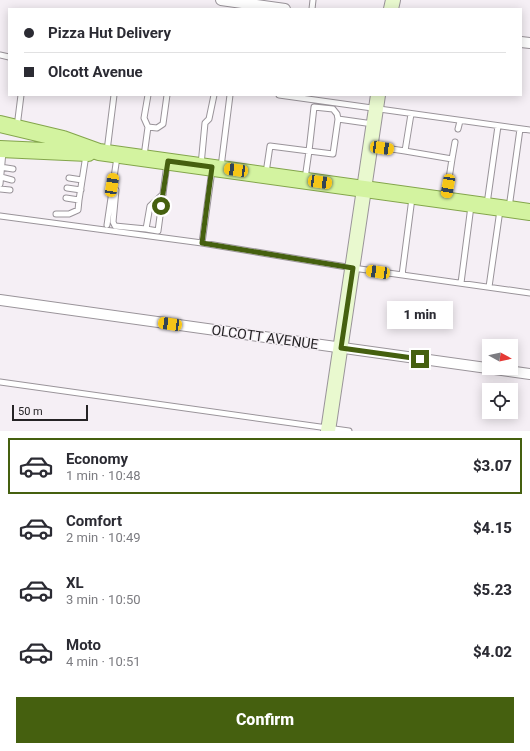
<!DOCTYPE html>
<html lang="en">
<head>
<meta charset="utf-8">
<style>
  body { margin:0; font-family:Roboto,sans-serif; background:#f7f7f7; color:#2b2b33; height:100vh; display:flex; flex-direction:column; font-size:15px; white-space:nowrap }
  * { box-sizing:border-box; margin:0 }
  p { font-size:13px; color:#7c7c81 }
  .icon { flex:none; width:22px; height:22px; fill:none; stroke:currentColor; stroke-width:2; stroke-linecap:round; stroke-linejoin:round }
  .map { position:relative; height:431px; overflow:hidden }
  .details { display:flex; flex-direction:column; background:#fff; flex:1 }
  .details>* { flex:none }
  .hud { position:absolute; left:8px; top:8px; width:514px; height:88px; border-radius:0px; box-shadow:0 2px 10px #0003; display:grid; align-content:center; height:88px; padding:0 16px; background:#fff }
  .needle { width:26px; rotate:98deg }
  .tools { position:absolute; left:482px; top:339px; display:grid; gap:8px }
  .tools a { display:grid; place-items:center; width:36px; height:36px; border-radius:0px; background:#fff; box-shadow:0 2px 10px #0003; font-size:20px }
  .scale { position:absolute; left:12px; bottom:10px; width:76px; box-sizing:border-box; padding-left:4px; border:2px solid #252325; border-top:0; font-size:11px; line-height:14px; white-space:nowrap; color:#252325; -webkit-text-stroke:3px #f5eff5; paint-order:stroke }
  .end { position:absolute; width:18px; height:18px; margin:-9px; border:5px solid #45600f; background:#fff; box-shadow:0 0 0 2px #fff }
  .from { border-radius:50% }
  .bubble { position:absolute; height:28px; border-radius:0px; background:#fff; box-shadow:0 2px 10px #0003; font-size:13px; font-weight:800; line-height:28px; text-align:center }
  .car { position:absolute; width:12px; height:24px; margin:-12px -6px; border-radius:5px; box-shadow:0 0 3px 1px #0007; background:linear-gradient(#f5c518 24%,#345 0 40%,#f5c518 0 76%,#345 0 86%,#f5c518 0) }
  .hud b { display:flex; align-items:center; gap:14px; height:38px; font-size:15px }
  .hud b+b { border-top:1px solid #e1e1e2 }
  .hud i { width:10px; height:10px; background:#2b2b33 }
  ul { padding:7px 0 0; list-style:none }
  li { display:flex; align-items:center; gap:12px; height:56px; margin:0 8px 6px; padding:0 8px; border:2px solid transparent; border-radius:0px }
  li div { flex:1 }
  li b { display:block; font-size:15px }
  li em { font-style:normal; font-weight:800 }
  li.current { border-color:#45600f }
  li>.icon { width:36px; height:36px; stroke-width:1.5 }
  .button { display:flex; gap:8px; margin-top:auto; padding:8px 16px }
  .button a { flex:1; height:46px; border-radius:0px; background:#45600f; color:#fff; font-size:16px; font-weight:800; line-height:46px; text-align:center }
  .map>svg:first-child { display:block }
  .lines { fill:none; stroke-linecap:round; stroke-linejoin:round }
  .lane-casing { stroke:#9a949a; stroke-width:7 }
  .street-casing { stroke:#9a949a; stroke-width:12 }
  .secondary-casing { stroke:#9a949a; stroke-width:16 }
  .primary-casing { stroke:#83a54b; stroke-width:18 }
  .lane { stroke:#fff; stroke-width:5 }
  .street { stroke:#fff; stroke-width:10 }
  .secondary { stroke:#e9f9cf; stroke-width:14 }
  .primary { stroke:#d3f3a0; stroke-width:16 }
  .route { stroke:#45600f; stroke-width:5 }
  .labels { text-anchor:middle; stroke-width:3; stroke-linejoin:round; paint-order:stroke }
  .street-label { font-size:14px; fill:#252325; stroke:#f5eff5 }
</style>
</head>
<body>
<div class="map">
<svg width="530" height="431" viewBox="0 0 530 431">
  <rect width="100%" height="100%" fill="#f5eff5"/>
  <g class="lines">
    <g class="lane-casing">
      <path id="lane" d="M312,9L313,0
        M0,55L9,57
        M279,95L530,130
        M17,127L21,95
        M148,127L157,128L163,124L167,95
        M458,129L460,121
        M372,146L405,151L411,114
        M107,151L114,95
        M405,151L452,159L446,198
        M144,156L148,127L144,118L148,95
        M452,159L455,142
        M201,165L205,123L209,119L214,95
        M0,167L13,169
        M221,167L230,95
        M266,173L270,146L309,151L314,107L333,109L337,114L338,119
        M1,177L12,180
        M69,178L82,180
        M305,179L309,151L333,154L338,119L373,124
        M0,184L3,152
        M112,185L116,190L113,222L115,226L146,229L150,206L163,194
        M67,188L81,190
        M0,189L10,190
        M66,198L79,200L86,155
        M487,204L498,126
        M509,208L520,129
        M56,214H69L78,210L79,200
        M0,216L202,243L353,268L530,293
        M107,225L117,157
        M146,229L158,231L167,164
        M202,243L212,170
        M402,275L412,198
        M461,283L471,206
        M489,287L500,210
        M0,382L349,431"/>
    </g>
    <g class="street-casing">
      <path id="street" d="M221,0L285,9
        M521,42L530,43
        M0,300L530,374"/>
    </g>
    <g class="secondary-casing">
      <path id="secondary" d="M391,9L393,0
        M328,431L378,95"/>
    </g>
    <g class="primary-casing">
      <path id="primary" d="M0,124L63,139L99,152L530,212
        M0,149L88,153"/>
    </g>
    <use href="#lane" class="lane"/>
    <use href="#street" class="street"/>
    <use href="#secondary" class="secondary"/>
    <use href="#primary" class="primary"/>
  </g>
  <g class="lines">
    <path class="route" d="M161,206L168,161L212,167L202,243L353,268L341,348L420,359"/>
  </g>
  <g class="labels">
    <g class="street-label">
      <text transform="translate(265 337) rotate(8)" y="5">OLCOTT AVENUE</text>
    </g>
  </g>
</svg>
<div class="tools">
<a><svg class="needle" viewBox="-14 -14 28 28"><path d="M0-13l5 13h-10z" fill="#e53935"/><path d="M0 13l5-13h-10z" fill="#7c7c81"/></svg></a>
<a><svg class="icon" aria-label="locate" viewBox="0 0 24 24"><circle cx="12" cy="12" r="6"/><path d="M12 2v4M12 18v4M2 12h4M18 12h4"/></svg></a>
</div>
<div class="scale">50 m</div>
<i class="end from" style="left:161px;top:206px"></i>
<i class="end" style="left:420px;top:359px"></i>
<div class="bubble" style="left:387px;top:301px;width:66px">1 min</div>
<i class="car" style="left:382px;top:148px;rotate:98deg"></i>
<i class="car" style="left:236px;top:170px;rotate:278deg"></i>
<i class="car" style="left:320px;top:182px;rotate:98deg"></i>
<i class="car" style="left:112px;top:185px;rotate:9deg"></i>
<i class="car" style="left:448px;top:186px;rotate:190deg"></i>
<i class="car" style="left:378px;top:272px;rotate:278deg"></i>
<i class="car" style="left:170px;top:324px;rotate:278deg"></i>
<div class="hud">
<b><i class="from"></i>Pizza Hut Delivery</b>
<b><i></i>Olcott Avenue</b>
</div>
</div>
<section class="details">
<ul>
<li class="current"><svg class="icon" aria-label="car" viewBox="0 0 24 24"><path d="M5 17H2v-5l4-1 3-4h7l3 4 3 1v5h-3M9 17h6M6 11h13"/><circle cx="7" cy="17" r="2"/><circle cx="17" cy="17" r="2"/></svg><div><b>Economy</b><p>1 min · 10:48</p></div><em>$3.07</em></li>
<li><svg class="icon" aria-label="car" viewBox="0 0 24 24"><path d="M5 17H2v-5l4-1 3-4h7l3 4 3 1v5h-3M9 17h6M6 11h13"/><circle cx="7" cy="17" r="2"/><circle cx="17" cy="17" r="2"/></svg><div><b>Comfort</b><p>2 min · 10:49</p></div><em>$4.15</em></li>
<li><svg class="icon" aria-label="car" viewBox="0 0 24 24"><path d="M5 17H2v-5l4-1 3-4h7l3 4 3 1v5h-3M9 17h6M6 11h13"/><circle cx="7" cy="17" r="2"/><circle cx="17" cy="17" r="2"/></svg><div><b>XL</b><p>3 min · 10:50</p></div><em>$5.23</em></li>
<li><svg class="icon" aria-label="car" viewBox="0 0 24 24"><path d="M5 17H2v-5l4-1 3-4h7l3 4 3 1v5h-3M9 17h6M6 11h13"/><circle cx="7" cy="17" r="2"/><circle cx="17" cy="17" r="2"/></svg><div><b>Moto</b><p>4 min · 10:51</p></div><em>$4.02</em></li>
</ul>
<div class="button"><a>Confirm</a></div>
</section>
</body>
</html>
